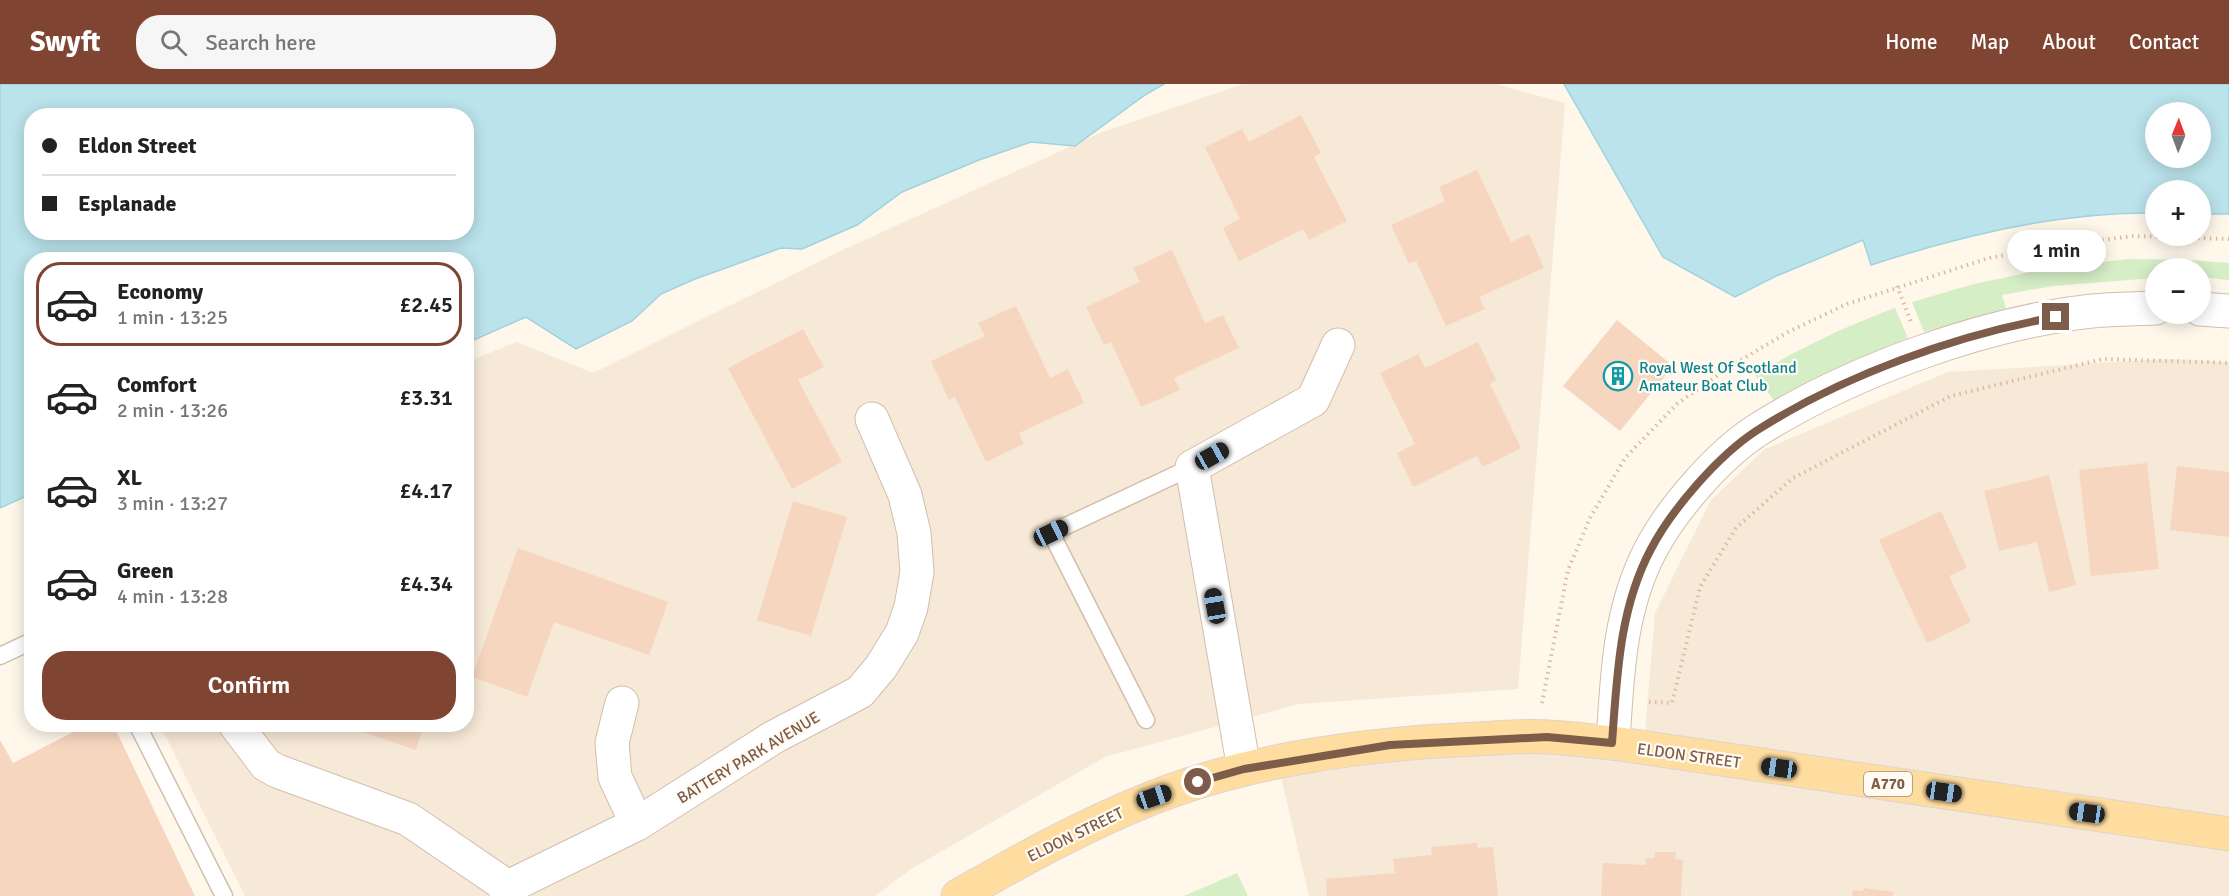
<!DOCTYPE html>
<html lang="en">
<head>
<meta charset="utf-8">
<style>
  body { margin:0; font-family:Signika,sans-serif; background:#f6f6f6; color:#222; height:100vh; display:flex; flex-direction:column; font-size:22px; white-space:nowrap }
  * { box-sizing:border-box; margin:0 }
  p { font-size:20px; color:#767676 }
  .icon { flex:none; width:33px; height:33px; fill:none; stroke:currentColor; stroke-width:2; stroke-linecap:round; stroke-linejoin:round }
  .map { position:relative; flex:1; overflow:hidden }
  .sheet { position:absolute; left:24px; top:168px; width:450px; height:480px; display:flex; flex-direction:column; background:#fff; border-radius:24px; box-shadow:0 3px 15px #0003 }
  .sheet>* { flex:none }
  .hud { position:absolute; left:24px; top:24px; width:450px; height:132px; border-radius:24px; box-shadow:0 3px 15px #0003; display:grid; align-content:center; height:132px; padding:0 18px; background:#fff }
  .needle { width:39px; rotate:1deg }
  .buttons { position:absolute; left:2145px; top:18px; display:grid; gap:12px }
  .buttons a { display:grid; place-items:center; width:66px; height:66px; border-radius:50%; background:#fff; box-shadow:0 3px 15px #0003; font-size:30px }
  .end { position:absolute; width:27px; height:27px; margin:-14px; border:8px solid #7d5c49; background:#fff; box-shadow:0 0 0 3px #fff }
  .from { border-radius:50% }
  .bubble { position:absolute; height:42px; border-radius:21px; background:#fff; box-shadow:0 3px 15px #0003; font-size:20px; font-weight:600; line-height:42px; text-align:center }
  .car { position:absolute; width:18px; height:36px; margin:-18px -9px; border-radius:8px; box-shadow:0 0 4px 2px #0007; background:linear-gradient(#222 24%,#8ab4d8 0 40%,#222 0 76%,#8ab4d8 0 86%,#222 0) }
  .hud b { display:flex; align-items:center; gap:21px; height:57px; font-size:22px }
  .hud b+b { border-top:2px solid #e0e0e0 }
  .hud i { width:15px; height:15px; background:#222 }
  ul { padding:10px 0 0; list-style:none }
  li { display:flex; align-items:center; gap:18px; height:84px; margin:0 12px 9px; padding:0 6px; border:3px solid transparent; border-radius:24px }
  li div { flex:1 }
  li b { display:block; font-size:22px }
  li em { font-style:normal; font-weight:600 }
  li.current { border-color:#804432 }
  li>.icon { width:54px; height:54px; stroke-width:1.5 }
  .cta { display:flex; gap:12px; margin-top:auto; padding:12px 18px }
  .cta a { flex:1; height:69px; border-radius:24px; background:#804432; color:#fff; font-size:24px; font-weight:600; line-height:69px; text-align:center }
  header { display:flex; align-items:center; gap:36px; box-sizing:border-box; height:84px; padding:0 30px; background:#804432; color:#fff }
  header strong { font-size:28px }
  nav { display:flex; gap:33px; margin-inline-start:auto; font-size:21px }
  .search { width:420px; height:54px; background:#f6f6f6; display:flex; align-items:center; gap:15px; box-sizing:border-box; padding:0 21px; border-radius:24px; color:#767676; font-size:22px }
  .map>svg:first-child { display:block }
  .residential { fill:#f7e9d7 }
  .green { fill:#d5eec6 }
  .water { fill:#bbe3eb; stroke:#a0d3de; stroke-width:1.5; fill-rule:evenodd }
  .building { fill:#f6d6bf }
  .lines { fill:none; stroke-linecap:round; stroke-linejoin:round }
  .service-casing { stroke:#d3bead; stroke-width:19 }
  .minor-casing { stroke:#d3bead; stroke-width:35 }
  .tertiary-casing { stroke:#d3bead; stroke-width:35 }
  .primary-casing { stroke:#ddd5d0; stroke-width:35 }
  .path { stroke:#ddb9a0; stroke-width:4; stroke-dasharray:1.5 4.5; stroke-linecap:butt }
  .service { stroke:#fff; stroke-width:16 }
  .minor { stroke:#fff; stroke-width:33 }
  .tertiary { stroke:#fff; stroke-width:33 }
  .primary { stroke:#ffdda0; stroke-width:33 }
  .route { stroke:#7d5c49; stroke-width:8 }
  .labels { text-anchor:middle; stroke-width:4.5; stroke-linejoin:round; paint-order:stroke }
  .shield { fill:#fffaf2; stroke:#a48b7c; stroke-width:1.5 }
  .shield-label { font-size:15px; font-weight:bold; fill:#7d5c49 }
  .culture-label { font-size:16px; fill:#0d838f; stroke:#fffaf2; text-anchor:start }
  .street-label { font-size:16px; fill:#7d5c49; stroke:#fffaf2 }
</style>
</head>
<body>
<header>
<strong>Swyft</strong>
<div class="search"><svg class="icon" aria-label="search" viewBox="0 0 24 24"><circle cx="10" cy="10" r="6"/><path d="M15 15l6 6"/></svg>Search here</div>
<nav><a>Home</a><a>Map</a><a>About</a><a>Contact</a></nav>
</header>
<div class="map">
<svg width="2229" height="812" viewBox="0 0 2229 812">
  <rect width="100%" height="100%" fill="#fef7ea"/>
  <path class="residential" d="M1243,0H1496L1565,19L1518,605L1299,620L1105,673L911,785L875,812H245L160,641L466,640L467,278L517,258L593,289L847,164L1100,49Z
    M2167,275L2229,278V812H1309L1277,676L1644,660L1655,529L1711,416L1765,365L1948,288Z"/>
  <path class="green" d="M2129,175L2190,176L2229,179V196L2201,193L2200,184H2156L2155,194L2053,202L2002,211L2006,224L1924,248L1912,218L1974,200L2044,185Z
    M1895,224L1908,254C1862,272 1818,293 1775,318L1755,291C1800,264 1846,242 1895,224Z
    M1237,789L1248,812H1184Z"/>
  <path class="water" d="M0,0H1164L1145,11L1075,62L1031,58L979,76L902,108L857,141L802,165L781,164L695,195L661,210L632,237L576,265L526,233L467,259L466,176H32L31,410L0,424ZM32,32H466V148H32Z
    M1564,0H2229V130H2201L2200,106H2156L2155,129C2061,127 1960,152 1871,181L1863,156L1774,193L1735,213L1663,173ZM2156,28H2200V74H2156Z"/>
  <path class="building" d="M1301,31L1321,69L1314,73L1347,137L1309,156L1303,145L1239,177L1223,144L1240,135L1205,63L1242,45L1249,58Z
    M1477,86L1511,158L1529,150L1544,184L1479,213L1485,225L1446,242L1416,177L1409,180L1391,141L1445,117L1439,103Z
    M1172,166L1205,239L1223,231L1239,264L1174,294L1180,306L1141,323L1111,258L1104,261L1086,223L1140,198L1133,184Z
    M1016,222L1050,294L1068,285L1084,319L1019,349L1024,360L986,378L955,313L949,316L931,277L985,252L978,239Z
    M1617,236L1673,282L1620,347L1563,302Z
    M803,245L824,283L798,296L842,378L792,405L728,284Z
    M1478,258L1496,296L1490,300L1521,364L1483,383L1477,372L1413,403L1397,369L1415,360L1380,289L1418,270L1425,284Z
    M2147,379L2159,485L2091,492L2079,386Z
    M2177,382L2229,388V453L2170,446Z
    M2049,391L2076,501L2049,508L2037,458L1999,467L1984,407Z
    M793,417L847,433L811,552L757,536Z
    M1941,427L1967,484L1949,492L1971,538L1927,559L1879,456Z
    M518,464L668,518L649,571L554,538L527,613L472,593Z
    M89,640H113L195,812H0V656L13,679Z
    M339,640H424L416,666Z
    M1477,759L1478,764L1493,763L1498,812H1327L1326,795L1395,789L1393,775L1432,771L1431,763Z
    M1655,768H1676L1675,775L1683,776L1681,812H1601L1603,779L1645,781L1646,774H1655Z
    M1864,804L1894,808L1893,812H1852L1853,806L1863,807Z"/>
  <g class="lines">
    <g class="service-casing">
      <path id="service" d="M0,572L32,557
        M1146,636L1051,449L1192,383
        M137,640L224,812"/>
    </g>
    <g class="minor-casing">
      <path id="minor" d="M622,619L612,659L615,693L637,740
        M235,640L266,681L277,687L408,735L508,803
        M1244,685L1192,383L1313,316L1338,261
        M506,812L508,803L637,740L774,653L860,608L881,583L902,549L911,523L917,488L914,449L905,411L872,335"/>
    </g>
    <g class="tertiary-casing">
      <path id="tertiary" d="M2200,225L2229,227
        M1613,659C1617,593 1619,525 1651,465C1672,425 1718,372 1756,347C1849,288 1983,239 2092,227C2113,225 2134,225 2156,224"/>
    </g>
    <g class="primary-casing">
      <path id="primary" d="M958,812C1021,776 1084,741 1152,714C1250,675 1371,659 1477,655C1501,654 1526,651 1549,653C1570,654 1591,657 1613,659L2229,750"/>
    </g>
    <path class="path" d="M1897,202L1911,238
      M1649,618L1672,619L1700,503L1736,444L1793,394L1951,312L2103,275L2229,279
      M1542,619L1568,486L1590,434L1625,374L1677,320L1734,280L1790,247L1847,220L1989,174L2064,161L2133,152L2229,155"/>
    <use href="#service" class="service"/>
    <use href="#minor" class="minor"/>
    <use href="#tertiary" class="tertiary"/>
    <use href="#primary" class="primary"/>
  </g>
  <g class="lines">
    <path class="route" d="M1198,698L1244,685L1390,661L1547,653L1612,659C1617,593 1619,525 1651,465C1672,425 1718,372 1756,347C1842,292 1955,251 2056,233"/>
  </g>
  <defs>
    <g id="building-ring" transform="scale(1.5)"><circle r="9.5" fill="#fffaf2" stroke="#0f9aa8" stroke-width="1.5"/><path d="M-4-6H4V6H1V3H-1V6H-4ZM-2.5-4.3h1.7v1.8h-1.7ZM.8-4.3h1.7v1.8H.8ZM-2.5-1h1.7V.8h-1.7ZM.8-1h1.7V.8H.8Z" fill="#0f9aa8"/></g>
  </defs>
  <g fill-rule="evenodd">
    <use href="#building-ring" x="1618" y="292"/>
  </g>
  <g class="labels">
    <rect class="shield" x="1864" y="688" width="48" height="24" rx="4.5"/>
    <g class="shield-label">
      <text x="1888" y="705">A770</text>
    </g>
    <g class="culture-label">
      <text x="1639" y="289">Royal West Of Scotland<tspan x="1639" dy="18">Amateur Boat Club</tspan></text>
    </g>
    <g class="street-label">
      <text transform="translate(1689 671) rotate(8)" y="6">ELDON STREET</text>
      <text transform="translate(748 673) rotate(-31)" y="6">BATTERY PARK AVENUE</text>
      <text transform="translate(1075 750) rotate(-26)" y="6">ELDON STREET</text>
    </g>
  </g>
</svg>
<div class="buttons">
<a><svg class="needle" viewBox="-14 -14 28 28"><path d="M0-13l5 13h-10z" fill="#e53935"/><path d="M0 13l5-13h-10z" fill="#767676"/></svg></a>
<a>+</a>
<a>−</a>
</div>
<i class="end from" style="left:1198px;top:698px"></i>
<i class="end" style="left:2056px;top:233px"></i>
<div class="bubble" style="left:2007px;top:146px;width:99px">1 min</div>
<i class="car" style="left:1212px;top:372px;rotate:61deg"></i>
<i class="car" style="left:1051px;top:449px;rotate:65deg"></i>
<i class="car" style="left:1215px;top:522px;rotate:350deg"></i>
<i class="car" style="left:1779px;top:684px;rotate:278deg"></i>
<i class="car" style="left:1944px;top:708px;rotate:98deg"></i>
<i class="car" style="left:1154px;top:713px;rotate:71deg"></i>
<i class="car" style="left:2087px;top:729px;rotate:278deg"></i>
<div class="hud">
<b><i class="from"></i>Eldon Street</b>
<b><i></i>Esplanade</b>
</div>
<section class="sheet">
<ul>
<li class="current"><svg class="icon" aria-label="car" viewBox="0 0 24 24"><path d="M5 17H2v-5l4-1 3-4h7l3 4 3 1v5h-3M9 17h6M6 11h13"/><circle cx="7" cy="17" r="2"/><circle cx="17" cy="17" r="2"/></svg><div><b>Economy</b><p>1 min · 13:25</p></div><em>£2.45</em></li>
<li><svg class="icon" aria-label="car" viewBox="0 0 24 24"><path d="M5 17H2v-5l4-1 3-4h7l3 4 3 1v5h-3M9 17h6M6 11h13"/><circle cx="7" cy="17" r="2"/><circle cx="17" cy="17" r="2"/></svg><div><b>Comfort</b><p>2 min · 13:26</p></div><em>£3.31</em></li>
<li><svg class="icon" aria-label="car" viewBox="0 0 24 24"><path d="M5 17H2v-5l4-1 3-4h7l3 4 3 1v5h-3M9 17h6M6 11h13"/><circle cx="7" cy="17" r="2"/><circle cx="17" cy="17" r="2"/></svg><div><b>XL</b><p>3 min · 13:27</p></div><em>£4.17</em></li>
<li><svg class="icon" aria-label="car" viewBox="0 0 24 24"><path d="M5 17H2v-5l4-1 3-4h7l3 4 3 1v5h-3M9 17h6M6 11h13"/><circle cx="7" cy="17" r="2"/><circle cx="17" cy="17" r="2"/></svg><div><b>Green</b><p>4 min · 13:28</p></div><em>£4.34</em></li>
</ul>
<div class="cta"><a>Confirm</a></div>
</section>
</div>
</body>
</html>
